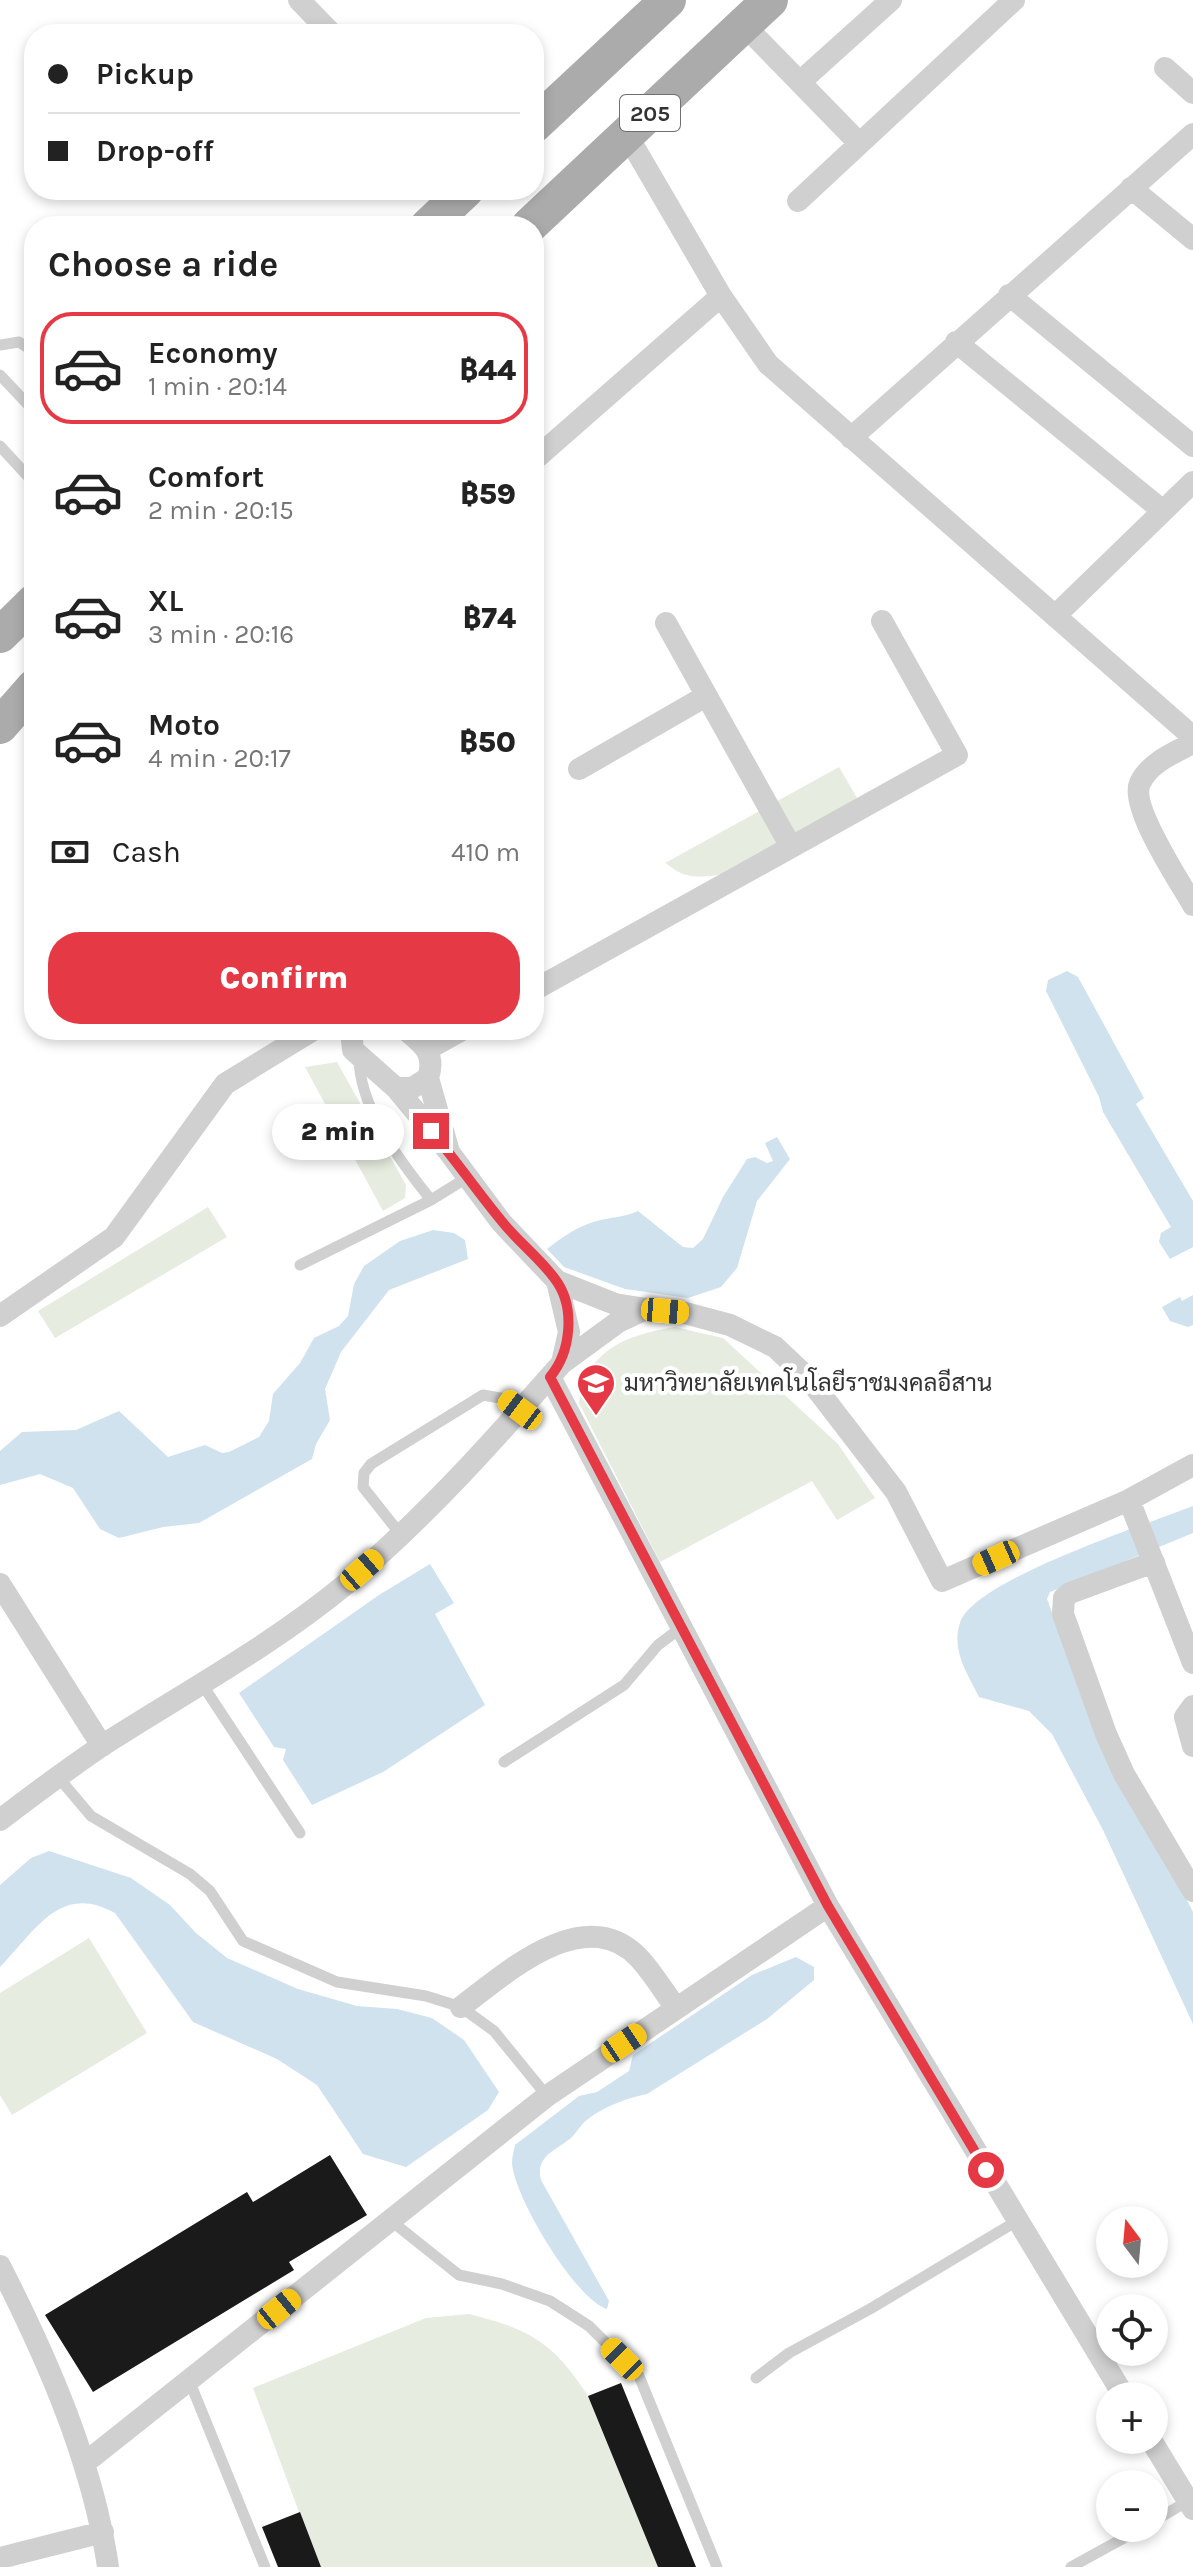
<!DOCTYPE html>
<html lang="en">
<head>
<meta charset="utf-8">
<style>
  body { margin:0; font-family:Karla,Sarabun,sans-serif; background:#f6f6f6; color:#222; height:100vh; display:flex; flex-direction:column; font-size:30px; white-space:nowrap }
  * { box-sizing:border-box; margin:0 }
  p { font-size:26px; color:#767676 }
  .icon { flex:none; width:44px; height:44px; fill:none; stroke:currentColor; stroke-width:2; stroke-linecap:round; stroke-linejoin:round }
  .map { position:relative; flex:1; overflow:hidden }
  .side { position:absolute; left:24px; top:216px; width:520px; height:824px; display:flex; flex-direction:column; background:#fff; border-radius:32px; box-shadow:0 4px 12px #0003 }
  .side>* { flex:none }
  .banner { position:absolute; left:24px; top:24px; width:520px; height:176px; border-radius:32px; box-shadow:0 4px 12px #0003; display:grid; align-content:center; height:176px; padding:0 24px; background:#fff }
  .needle { width:52px; rotate:344deg }
  .tools { position:absolute; left:1096px; top:2206px; display:grid; gap:16px }
  .tools a { display:grid; place-items:center; width:72px; height:72px; border-radius:50%; background:#fff; box-shadow:0 4px 12px #0003; font-size:40px }
  .end { position:absolute; width:36px; height:36px; margin:-18px; border:10px solid #e63946; background:#fff; box-shadow:0 0 0 4px #fff }
  .from { border-radius:50% }
  .bubble { position:absolute; height:56px; border-radius:28px; background:#fff; box-shadow:0 4px 12px #0003; font-size:26px; font-weight:800; line-height:56px; text-align:center }
  .car { position:absolute; width:24px; height:48px; margin:-24px -12px; border-radius:10px; box-shadow:0 0 6px 2px #0007; background:linear-gradient(#f5c518 24%,#345 0 40%,#f5c518 0 76%,#345 0 86%,#f5c518 0) }
  .banner b { display:flex; align-items:center; gap:28px; height:76px; font-size:30px }
  .banner b+b { border-top:2px solid #e0e0e0 }
  .banner i { width:20px; height:20px; background:#222 }
  ul { padding:0; list-style:none }
  li { display:flex; align-items:center; gap:24px; height:112px; margin:0 16px 12px; padding:0 8px; border:4px solid transparent; border-radius:32px }
  li div { flex:1 }
  li b { display:block; font-size:30px }
  li em { font-style:normal; font-weight:800 }
  li.current { border-color:#e63946 }
  li>.icon { width:72px; height:72px; stroke-width:1.5 }
  h2 { padding:0 24px; font-size:36px; line-height:96px }
  .pay { display:flex; align-items:center; gap:20px; height:88px; padding:0 24px; font-size:30px }
  .pay p { margin-inline-start:auto }
  .primary-button { display:flex; gap:16px; margin-top:auto; padding:16px 24px }
  .primary-button a { flex:1; height:92px; border-radius:32px; background:#e63946; color:#fff; font-size:32px; font-weight:800; line-height:92px; text-align:center }
  .map>svg:first-child { display:block }
  .green { fill:#e6ecdf }
  .water { fill:#cfe2ee }
  .building { fill:#1a1a1a }
  .lines { fill:none; stroke-linecap:round; stroke-linejoin:round }
  .service { stroke:#d0d0d0; stroke-width:11 }
  .minor { stroke:#d0d0d0; stroke-width:22 }
  .primary { stroke:#ababab; stroke-width:36 }
  .route { stroke:#e63946; stroke-width:10 }
  .labels { text-anchor:middle; stroke-width:8; stroke-linejoin:round; paint-order:stroke }
  .shield { fill:#fff; stroke:#707070; stroke-width:2 }
  .shield-label { font-size:22px; font-weight:bold; fill:#333 }
  .poi-label { font-size:24px; fill:#333; stroke:#fff; text-anchor:start }
</style>
</head>
<body>
<div class="map">
<svg width="1193" height="2567" viewBox="0 0 1193 2567">
  <rect width="100%" height="100%" fill="#fff"/>
  <path class="green" d="M839,767L860,803C816,827 737,887 687,875C679,874 672,867 665,863Z
    M337,1062L406,1185L405,1198L383,1211L305,1067Z
    M208,1207L227,1237L55,1338L38,1311Z
    M675,1327L723,1338L838,1444L875,1498L837,1520L812,1481L660,1562L579,1403C587,1349 627,1335 675,1327Z
    M89,1938L147,2033L12,2115L0,2095V1993Z
    M469,2314C530,2329 554,2343 588,2396L621,2383L696,2567H278L299,2512L253,2388L426,2318Z"/>
  <path class="water" d="M1067,971L1078,977L1144,1098L1136,1104L1193,1201V1247L1170,1259L1159,1242L1161,1233L1171,1227L1103,1112L1099,1097L1046,991L1048,980Z
    M777,1137L790,1159L757,1201L737,1268L721,1287L688,1298L625,1289L564,1267L547,1249C561,1238 575,1228 593,1222C608,1217 623,1218 638,1211L683,1247L693,1248L703,1239L723,1197L747,1159L755,1157L767,1163L773,1161L765,1143Z
    M433,1230L454,1233L465,1240L468,1259L389,1290L341,1352L325,1389L330,1420L316,1444L312,1459L199,1523L163,1527L119,1538L100,1529L73,1488L40,1474L0,1485V1451L22,1432L76,1430L119,1411L168,1457L205,1445L222,1453L229,1452L259,1437L269,1421L273,1394L300,1363L314,1338L339,1326L348,1316L354,1284L364,1266L400,1241Z
    M1193,1295V1325L1188,1327L1170,1321L1162,1307L1180,1297L1182,1301Z
    M1193,1506V1533L1050,1592L1047,1599L1084,1698L1193,1912V2024L1103,1830L1052,1734L1029,1711L979,1697C967,1673 951,1650 960,1623C973,1580 1148,1524 1193,1506Z
    M430,1564L454,1603L435,1614L485,1705L383,1772L312,1805L283,1760L286,1749L274,1747L239,1693L379,1595Z
    M49,1851L131,1878L170,1905L196,1933L227,1958L298,1989L357,2006L397,2009L432,2018L464,2040L499,2092L488,2110L406,2167L363,2154L317,2085L277,2059L193,2022L115,1913C60,1882 35,1931 0,1967V1885L31,1858Z
    M796,1957L814,1967V1980L767,2019L647,2094C627,2098 605,2106 588,2119C581,2124 577,2132 571,2138C555,2151 535,2156 541,2180L609,2301L607,2309C575,2299 514,2197 512,2163C512,2157 514,2150 515,2145L579,2096L597,2092L629,2071L633,2055L752,1975Z"/>
  <path class="building" d="M330,2155L367,2215L289,2262L294,2270L93,2392L45,2315L247,2192L253,2202Z
    M621,2383L696,2567H658L588,2396Z
    M300,2512L321,2567H278L262,2527Z"/>
  <g class="lines">
    <path class="service" d="M0,345L19,342L34,352
      M0,375L34,411
      M0,446L34,483
      M359,1055C358,1107 400,1161 431,1200L468,1177
      M300,1265L431,1200
      M401,1535L363,1487L364,1473L371,1464L483,1395L506,1399L520,1410
      M202,1684L300,1833
      M504,1762L624,1685L658,1645L682,1627
      M58,1777L91,1816L190,1874L210,1891L243,1941L337,1982L426,1996L461,2007L494,2031L547,2096
      M390,2220L459,2275L502,2284L550,2301L589,2326L639,2376L717,2567
      M756,2378L789,2353L870,2309L1017,2221
      M189,2380L265,2567
      M1154,2521L1188,2501
      M1071,2567L1142,2528"/>
    <path class="minor" d="M299,0L332,34
      M744,25L858,142
      M1165,68L1193,93
      M800,82L891,0
      M627,135L721,296L768,364L1193,737
      M1131,188L1193,239
      M798,201L1014,0
      M1009,295L1193,446
      M956,342L1163,511
      M851,438L1193,134
      M534,460L721,296
      M1055,616L1193,482
      M666,623L791,847
      M1193,743C1174,753 1150,762 1140,783C1129,806 1180,882 1193,905
      M579,769L706,696
      M534,990L957,755L882,621
      M351,1030L353,1050L396,1088H412L428,1078C436,1054 424,1045 406,1030
      M428,1049L462,1030
      M396,1088L449,1152L428,1078
      M449,1152L501,1222L557,1281L615,1304L646,1309L618,1322L562,1363L569,1332L557,1281
      M646,1309L685,1313L730,1325L775,1347L809,1379L896,1492L942,1581L1129,1500L1193,1465
      M0,1316L114,1237L225,1084L313,1030
      M550,1377L828,1906L1124,2396
      M1129,1500L1193,1663
      M1154,1562L1070,1593L1064,1598L1063,1614L1106,1734L1124,1774L1193,1891
      M0,1584L102,1746
      M1193,1706L1185,1717L1193,1746
      M0,1820C34,1794 68,1769 103,1745C184,1693 271,1646 346,1584C425,1518 494,1440 562,1363
      M461,2007C506,1973 585,1901 639,1958C653,1973 664,1992 676,2008
      M0,2266C48,2360 93,2463 108,2567
      M1151,2440L1193,2509
      M86,2462L547,2096L828,1906
      M0,2558L103,2532"/>
    <path class="primary" d="M534,125L668,0
      M428,226L466,190
      M529,226L770,0
      M0,635L34,602
      M0,726L34,687"/>
  </g>
  <g class="lines">
    <path class="route" d="M431,1131C455,1159 476,1190 500,1219C516,1240 539,1257 555,1279C576,1307 571,1352 550,1377L828,1906L986,2170"/>
  </g>
  <defs>
    <g id="university-pin" transform="scale(2)"><path d="M0 17L-7.5 6A9.5 9.5 0 1 1 7.5 6Z" fill="#e63946" stroke="#fff"/><path d="M0-5L7-2L0 1L-7-2ZM-4 1L0 2.5L4 1V4Q0 6-4 4Z" fill="#fff"/></g>
  </defs>
  <g fill-rule="evenodd">
    <use href="#university-pin" x="596" y="1383"/>
  </g>
  <g class="labels">
    <rect class="shield" x="620" y="95" width="60" height="36" rx="6"/>
    <g class="shield-label">
      <text x="650" y="121">205</text>
    </g>
    <g class="poi-label">
      <text x="624" y="1391">มหาวิทยาลัยเทคโนโลยีราชมงคลอีสาน</text>
    </g>
  </g>
</svg>
<div class="tools">
<a><svg class="needle" viewBox="-14 -14 28 28"><path d="M0-13l5 13h-10z" fill="#e53935"/><path d="M0 13l5-13h-10z" fill="#767676"/></svg></a>
<a><svg class="icon" aria-label="locate" viewBox="0 0 24 24"><circle cx="12" cy="12" r="6"/><path d="M12 2v4M12 18v4M2 12h4M18 12h4"/></svg></a>
<a>+</a>
<a>−</a>
</div>
<i class="end from" style="left:986px;top:2170px"></i>
<i class="end" style="left:431px;top:1131px"></i>
<div class="bubble" style="left:272px;top:1104px;width:132px">2 min</div>
<i class="car" style="left:665px;top:1311px;rotate:95deg"></i>
<i class="car" style="left:520px;top:1410px;rotate:307deg"></i>
<i class="car" style="left:996px;top:1558px;rotate:246deg"></i>
<i class="car" style="left:362px;top:1570px;rotate:49deg"></i>
<i class="car" style="left:624px;top:2043px;rotate:56deg"></i>
<i class="car" style="left:279px;top:2309px;rotate:51deg"></i>
<i class="car" style="left:622px;top:2359px;rotate:315deg"></i>
<div class="banner">
<b><i class="from"></i>Pickup</b>
<b><i></i>Drop-off</b>
</div>
<section class="side">
<h2>Choose a ride</h2>
<ul>
<li class="current"><svg class="icon" aria-label="car" viewBox="0 0 24 24"><path d="M5 17H2v-5l4-1 3-4h7l3 4 3 1v5h-3M9 17h6M6 11h13"/><circle cx="7" cy="17" r="2"/><circle cx="17" cy="17" r="2"/></svg><div><b>Economy</b><p>1 min · 20:14</p></div><em>฿44</em></li>
<li><svg class="icon" aria-label="car" viewBox="0 0 24 24"><path d="M5 17H2v-5l4-1 3-4h7l3 4 3 1v5h-3M9 17h6M6 11h13"/><circle cx="7" cy="17" r="2"/><circle cx="17" cy="17" r="2"/></svg><div><b>Comfort</b><p>2 min · 20:15</p></div><em>฿59</em></li>
<li><svg class="icon" aria-label="car" viewBox="0 0 24 24"><path d="M5 17H2v-5l4-1 3-4h7l3 4 3 1v5h-3M9 17h6M6 11h13"/><circle cx="7" cy="17" r="2"/><circle cx="17" cy="17" r="2"/></svg><div><b>XL</b><p>3 min · 20:16</p></div><em>฿74</em></li>
<li><svg class="icon" aria-label="car" viewBox="0 0 24 24"><path d="M5 17H2v-5l4-1 3-4h7l3 4 3 1v5h-3M9 17h6M6 11h13"/><circle cx="7" cy="17" r="2"/><circle cx="17" cy="17" r="2"/></svg><div><b>Moto</b><p>4 min · 20:17</p></div><em>฿50</em></li>
</ul>
<div class="pay"><svg class="icon" aria-label="cash" viewBox="0 0 24 24"><path d="M3 7h18v10H3z"/><circle cx="12" cy="12" r="2"/></svg>Cash<p>410 m</p></div>
<div class="primary-button"><a>Confirm</a></div>
</section>
</div>
</body>
</html>
